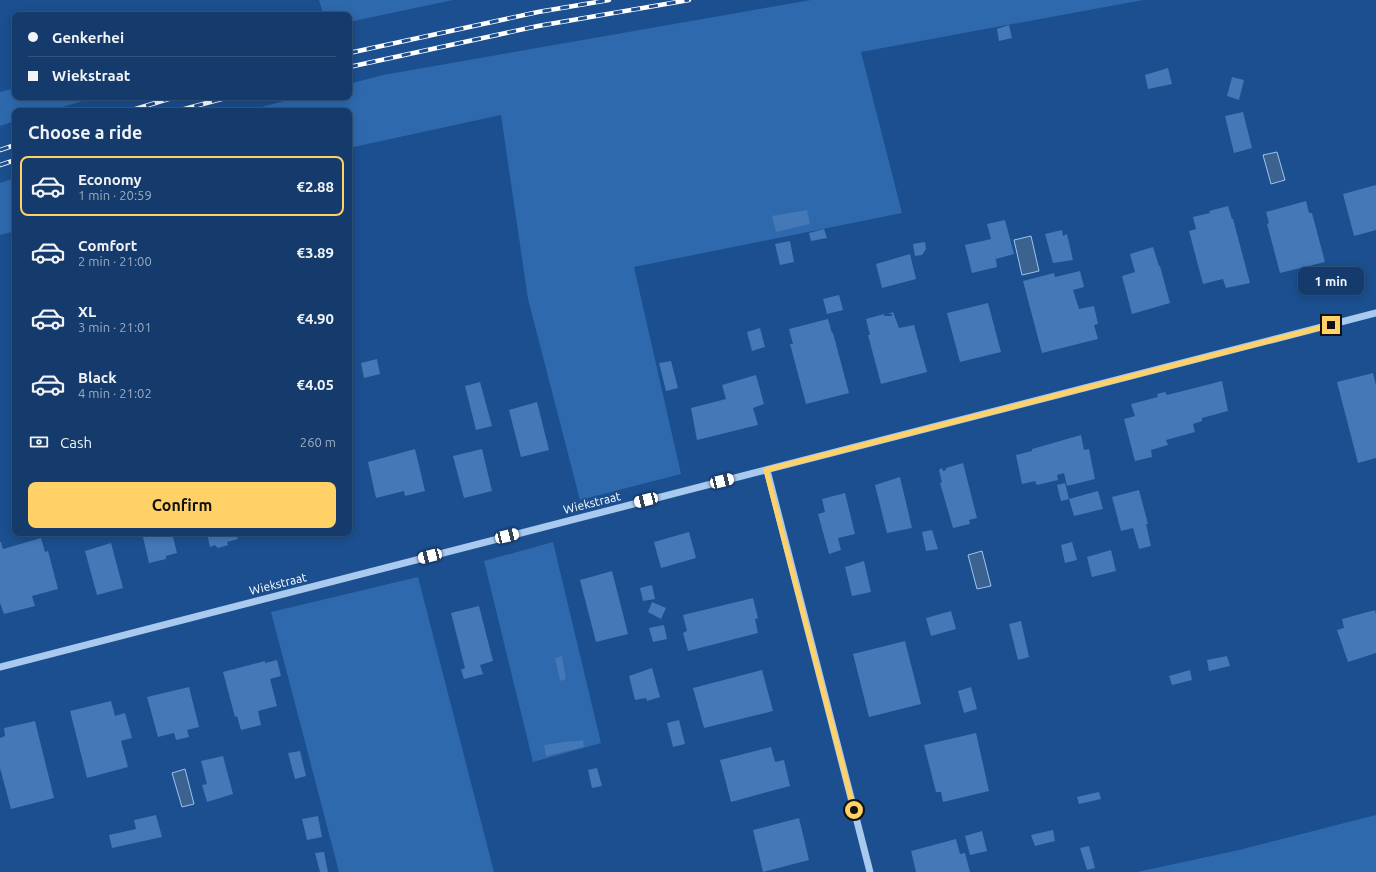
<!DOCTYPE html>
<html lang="en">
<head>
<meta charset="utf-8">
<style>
  body { margin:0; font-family:Ubuntu,sans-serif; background:#1d4271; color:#f1f3f6; height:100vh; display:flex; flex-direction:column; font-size:15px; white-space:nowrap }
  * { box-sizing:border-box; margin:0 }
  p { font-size:13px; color:#9dadc1 }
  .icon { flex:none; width:22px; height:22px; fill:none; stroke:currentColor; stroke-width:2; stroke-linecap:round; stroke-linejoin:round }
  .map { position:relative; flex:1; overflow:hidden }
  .side { position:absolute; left:12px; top:108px; width:340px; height:428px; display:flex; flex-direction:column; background:#143b6b; border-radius:8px; box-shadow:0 2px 10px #0003,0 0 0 1px #33557e }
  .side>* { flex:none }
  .hud { position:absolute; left:12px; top:12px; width:340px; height:88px; border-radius:8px; box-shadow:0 2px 10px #0003,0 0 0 1px #33557e; display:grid; align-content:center; height:88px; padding:0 16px; background:#143b6b }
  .end { position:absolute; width:18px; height:18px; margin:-9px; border:5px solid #ffd166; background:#111; box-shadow:0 0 0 2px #111 }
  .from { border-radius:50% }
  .bubble { position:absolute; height:28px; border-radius:8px; background:#143b6b; box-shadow:0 2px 10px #0003,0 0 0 1px #33557e; font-size:13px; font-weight:700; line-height:28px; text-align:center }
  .car { position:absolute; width:12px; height:24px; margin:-12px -6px; border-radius:5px; box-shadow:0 0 3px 1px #0007; background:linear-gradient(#fff 24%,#345 0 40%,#fff 0 76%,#345 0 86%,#fff 0) }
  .hud b { display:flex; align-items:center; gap:14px; height:38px; font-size:15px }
  .hud b+b { border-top:1px solid #33557e }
  .hud i { width:10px; height:10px; background:#f1f3f6 }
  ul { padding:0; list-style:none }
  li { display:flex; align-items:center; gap:12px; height:60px; margin:0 8px 6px; padding:0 8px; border:2px solid transparent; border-radius:8px }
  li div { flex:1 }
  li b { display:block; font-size:15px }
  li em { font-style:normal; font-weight:700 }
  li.selected { border-color:#ffd166 }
  li>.icon { width:36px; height:36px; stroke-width:1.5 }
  h2 { padding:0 16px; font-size:18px; line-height:48px }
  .pay { display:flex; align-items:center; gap:10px; height:44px; padding:0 16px; font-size:15px }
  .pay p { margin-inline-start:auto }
  .action { display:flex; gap:8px; margin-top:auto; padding:8px 16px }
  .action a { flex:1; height:46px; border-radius:8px; background:#ffd166; color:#111; font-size:16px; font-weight:700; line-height:46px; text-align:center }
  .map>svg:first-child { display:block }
  .green { fill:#2e69ad }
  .water { fill:#3c6290; stroke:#9cc4f0 }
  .building { fill:#4478b7 }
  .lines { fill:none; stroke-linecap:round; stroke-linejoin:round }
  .minor { stroke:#a9c9ee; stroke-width:7 }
  .rail-casing { stroke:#fff; stroke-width:4.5 }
  .rail { stroke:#1b4f8f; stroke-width:3; stroke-dasharray:9; stroke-linecap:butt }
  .route { stroke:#ffd166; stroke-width:5 }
  .labels { text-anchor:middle; stroke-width:4; stroke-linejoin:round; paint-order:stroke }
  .street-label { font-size:12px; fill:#fff; stroke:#1b4f8f }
</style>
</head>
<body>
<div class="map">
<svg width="1376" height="872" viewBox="0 0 1376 872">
  <rect width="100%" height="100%" fill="#1b4f8f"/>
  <path class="green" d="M319,0H453L349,22V15H314L323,13Z
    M811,0H1143L861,52L902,213L634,267L681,474L580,500L528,299L501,115L349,148V111H247L299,97H349V84L383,75Z
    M15,88V97H96L49,111H15V121L0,126V92Z
    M15,178V231L0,235V183Z
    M553,542L601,743L533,762L484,561Z
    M418,577L494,872H339L271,612Z
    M1376,815V872H1137L1239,850Z"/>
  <path class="water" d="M1277,152L1285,180L1271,184L1263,155Z
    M1031,236L1039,271L1022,275L1014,240Z
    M982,551L991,586L977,589L968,555Z
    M185,769L194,804L182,807L172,773Z"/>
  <path class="building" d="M1009,25L1012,38L999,41L997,29Z
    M1168,68L1172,84L1148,89L1145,75Z
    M1232,77L1244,80L1239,100L1227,96Z
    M1243,112L1252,148L1234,153L1225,116Z
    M1376,185V230L1354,236L1343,194Z
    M1306,201L1309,213H1312L1325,262L1280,273L1267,224L1269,223L1266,212Z
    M1228,206L1232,219H1233L1250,283L1226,288L1223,279L1203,284L1189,231L1196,229L1193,217L1210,213L1209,211Z
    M807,210L810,224L776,232L772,216Z
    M1005,220L1014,254L996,259L995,255L997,267L972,273L965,245L991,239L987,224Z
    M824,229L827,238L811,241L809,233Z
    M1062,230L1063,236L1067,234L1073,260L1053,263L1045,234Z
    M790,241L794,262L780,265L775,244Z
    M925,242L926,249L922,255L915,256L913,244Z
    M1153,247L1159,266H1160L1170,303L1132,314L1122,276L1135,272L1130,254Z
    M910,254L916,279L882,288L876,264Z
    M1080,271L1084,287L1073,290L1079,309L1094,306L1098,324L1094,325L1098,339L1042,353L1023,281L1054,273L1055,277Z
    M839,295L843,310L827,314L823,299Z
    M988,303L1001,352L960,362L947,313Z
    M893,312L899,328L914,325L927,372L881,384L868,335H870L866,319L884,314V316H892V314H888Z
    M828,319L832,333H833L849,393L806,404L790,344H793L789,329Z
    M760,328L765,347L752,351L747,332Z
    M377,359L380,374L364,378L361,363Z
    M671,361L678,388L666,391L659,363Z
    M1373,373L1376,385V458L1358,463L1337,382Z
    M756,375L764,404L753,408L758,425L697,440L691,408L726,399L722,385Z
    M1222,381L1228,411L1202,418V421L1193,424L1195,432L1166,440L1168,445L1151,450L1152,457L1135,461L1124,419L1135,416L1131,404L1158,397L1157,394L1165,392L1167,395Z
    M480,382L492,426L476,430L465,386Z
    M537,402L549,450L521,457L509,410Z
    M1081,435L1084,450L1089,449L1095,479L1067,486L1064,473L1057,475L1058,480L1037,485L1035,481L1022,484L1016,455L1032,451V449Z
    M415,449L425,491L405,496L404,491L376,498L368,462Z
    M482,449L492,491L464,498L453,456Z
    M963,463L977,518L969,520L970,524L953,528L940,483L942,482L939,470L942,468L943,471L946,470V468Z
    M900,477L912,528L887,533L875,485Z
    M1065,483L1069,499L1061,501L1057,485Z
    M1139,490L1148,524H1146L1151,546L1139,549L1133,528L1121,531L1112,497Z
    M1098,491L1103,509L1074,516L1069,499Z
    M845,493L855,534L838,538L841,550L829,554L818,514L825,512L822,499Z
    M932,530L938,549L926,551L922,532Z
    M689,532L696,558L661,568L654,542Z
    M62,533H72L73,534L63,536Z
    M109,533H118V534L109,536Z
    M142,533H172L177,553L166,556V559L149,563Z
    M207,533H236L238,539L227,542L228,545L218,548L215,545L210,547Z
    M41,538L45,552L48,551L58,589L32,596L35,606L4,614L0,603V542H1L3,549Z
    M1072,542L1077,560L1065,563L1061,545Z
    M111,543L123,588L97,595L85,551Z
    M1111,550L1116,571L1092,577L1087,557Z
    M864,561L871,592L852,596L845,567Z
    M612,571L628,634L596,642L580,580Z
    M652,585L655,599L643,601L640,588Z
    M753,598L758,618L755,619L758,633L688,651L683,633L687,631L683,615Z
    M652,602L666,608L661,619L648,612Z
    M479,606L493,661L480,665L483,674L464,679L461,670L465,668L451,613Z
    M1375,610L1376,614V653L1348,662L1337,630L1344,628L1342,619Z
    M951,611L956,629L931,636L926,618Z
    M1021,621L1029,657L1018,660L1009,624Z
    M664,625L667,639L653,642L649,628Z
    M905,641L921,704L869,717L853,654Z
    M562,656L566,679L560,681L555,658Z
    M1227,656L1230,666L1209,671L1207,660Z
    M277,660L281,676L270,679L277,706L258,711L261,725L241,730L237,716L235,717L223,672L265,661V663Z
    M652,668L660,697L647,701L646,698L635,700L629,676Z
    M762,670L773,711L704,728L693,688Z
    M1190,670L1192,680L1172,685L1169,676Z
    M189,687L199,727L187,730L189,737L176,740L174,733L158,737L147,697Z
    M971,687L977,709L964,713L958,691Z
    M111,701L115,716L125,713L132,738L121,741L128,767L87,778L70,711Z
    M679,720L685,744L673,747L667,723Z
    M35,721L54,798L11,809L0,768V738L5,736L4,728Z
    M976,733L989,791L943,802L941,792H936L924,745Z
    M583,740L584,747L546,756L544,745L572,741L573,742Z
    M771,747L775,762L784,760L790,786L731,802L720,760Z
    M300,751L306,776L295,779L288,753Z
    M223,756L233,794L207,802L202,785L207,784L201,761Z
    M597,768L602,786L592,788L588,770Z
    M1099,792L1101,799L1079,804L1077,797Z
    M156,815L162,837L112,848L109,835L136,829L134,820Z
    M318,816L322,837L307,840L302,819Z
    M799,818L809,860L763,872L753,830Z
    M1053,830L1055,841L1035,846L1031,835Z
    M982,831L987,851L970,855L965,836Z
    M956,839L960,854L965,853L970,872H916L911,851Z
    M1089,846L1095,868L1087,870L1080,848Z
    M324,852L328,872H320L315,853Z"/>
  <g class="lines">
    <path class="minor" d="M767,470L870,872
      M0,667L1376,313"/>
    <g class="rail-casing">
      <path id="rail" d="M349,53L538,12L609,0
        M349,67L538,26L689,0
        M129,111L175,97
        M177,111L229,97
        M0,150L15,145
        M0,165L15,160"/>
    </g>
    <use href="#rail" class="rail"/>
  </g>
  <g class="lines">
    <path class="route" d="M854,810L766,470L1331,325"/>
  </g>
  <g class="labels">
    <g class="street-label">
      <text transform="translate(592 503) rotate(-14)" y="4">Wiekstraat</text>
      <text transform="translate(278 584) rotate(-14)" y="4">Wiekstraat</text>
    </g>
  </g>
</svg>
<i class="end from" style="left:854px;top:810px"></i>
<i class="end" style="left:1331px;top:325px"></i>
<div class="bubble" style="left:1298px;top:267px;width:66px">1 min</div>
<i class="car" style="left:722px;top:481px;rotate:76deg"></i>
<i class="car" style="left:646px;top:500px;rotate:255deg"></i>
<i class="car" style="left:507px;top:536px;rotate:76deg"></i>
<i class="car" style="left:430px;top:556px;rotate:255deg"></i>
<div class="hud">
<b><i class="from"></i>Genkerhei</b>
<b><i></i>Wiekstraat</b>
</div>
<section class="side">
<h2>Choose a ride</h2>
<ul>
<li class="selected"><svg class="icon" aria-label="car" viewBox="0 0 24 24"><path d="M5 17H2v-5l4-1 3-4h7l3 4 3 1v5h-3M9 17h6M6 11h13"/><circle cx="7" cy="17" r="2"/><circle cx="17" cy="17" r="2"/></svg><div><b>Economy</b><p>1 min · 20:59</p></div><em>€2.88</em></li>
<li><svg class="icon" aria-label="car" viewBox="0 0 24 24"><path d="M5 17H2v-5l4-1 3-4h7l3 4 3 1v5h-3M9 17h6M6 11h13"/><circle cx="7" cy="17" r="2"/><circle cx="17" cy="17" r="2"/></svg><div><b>Comfort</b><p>2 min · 21:00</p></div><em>€3.89</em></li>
<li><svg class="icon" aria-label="car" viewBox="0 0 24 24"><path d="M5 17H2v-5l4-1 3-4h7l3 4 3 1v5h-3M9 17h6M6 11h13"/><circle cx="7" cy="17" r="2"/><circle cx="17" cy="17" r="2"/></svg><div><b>XL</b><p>3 min · 21:01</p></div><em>€4.90</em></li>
<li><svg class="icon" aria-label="car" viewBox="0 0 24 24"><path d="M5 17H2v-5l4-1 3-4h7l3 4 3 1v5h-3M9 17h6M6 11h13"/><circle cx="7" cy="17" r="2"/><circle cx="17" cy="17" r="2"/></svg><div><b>Black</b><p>4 min · 21:02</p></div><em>€4.05</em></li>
</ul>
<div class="pay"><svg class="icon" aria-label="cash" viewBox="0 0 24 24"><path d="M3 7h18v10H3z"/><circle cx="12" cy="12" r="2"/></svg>Cash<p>260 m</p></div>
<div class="action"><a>Confirm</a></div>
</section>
</div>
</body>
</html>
